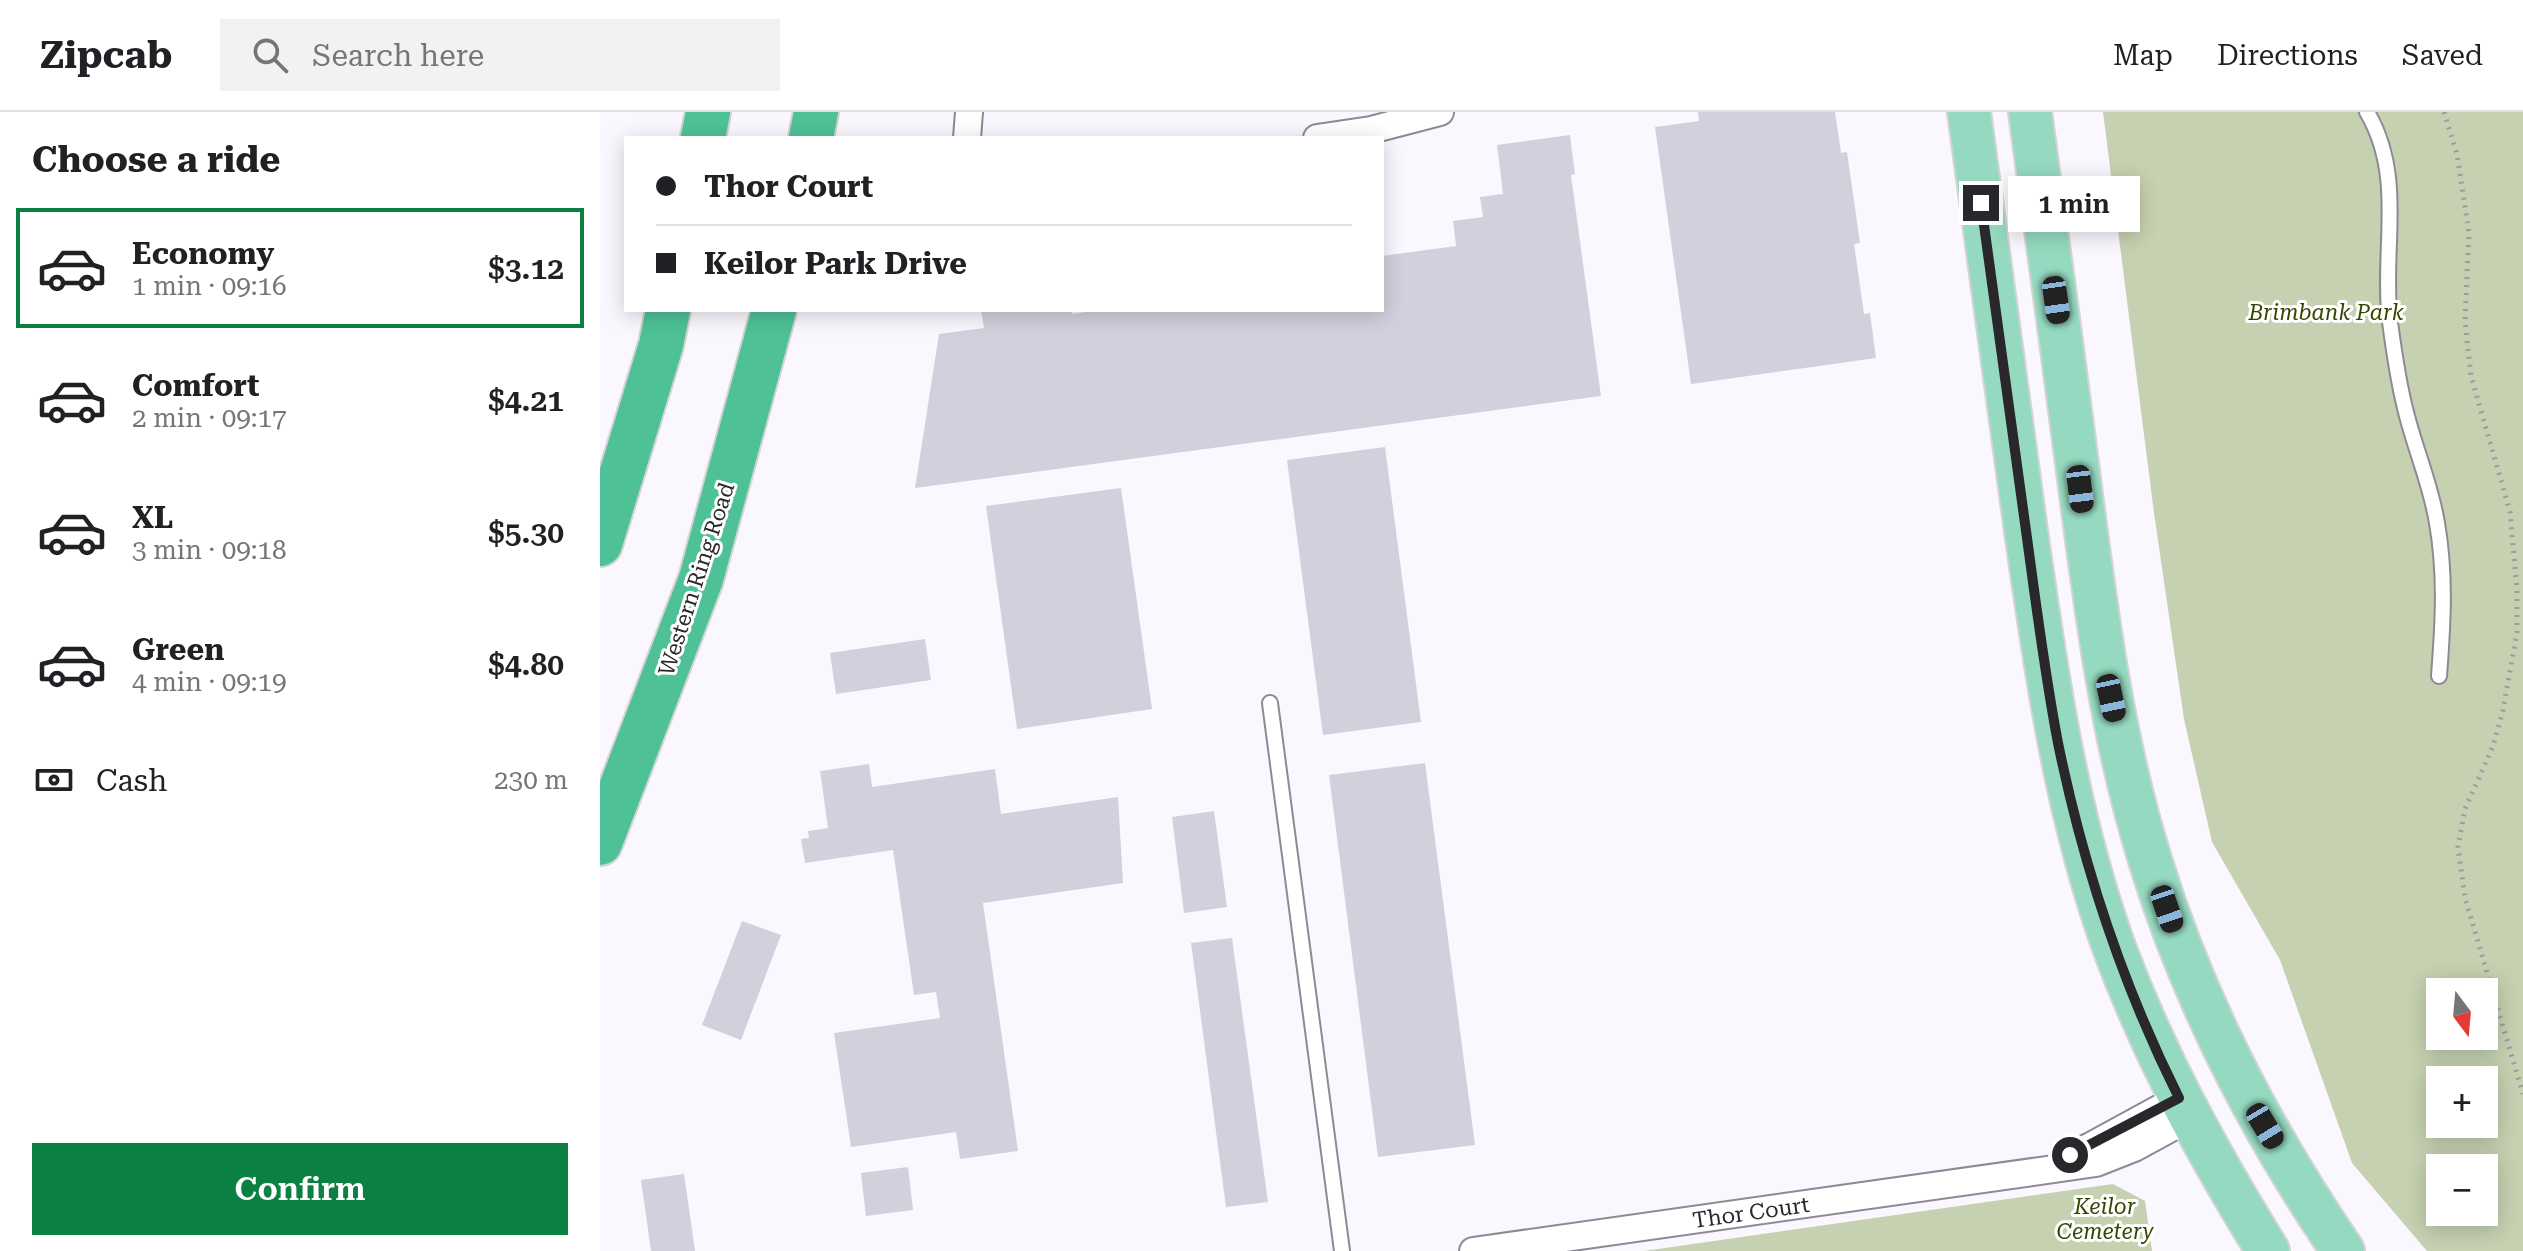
<!DOCTYPE html>
<html lang="en">
<head>
<meta charset="utf-8">
<style>
  body { margin:0; font-family:"Roboto Serif",serif; background:#f2f2f2; color:#202124; height:100vh; display:flex; flex-direction:column; font-size:30px; white-space:nowrap }
  * { box-sizing:border-box; margin:0 }
  p { font-size:26px; color:#757577 }
  .icon { flex:none; width:44px; height:44px; fill:none; stroke:currentColor; stroke-width:2; stroke-linecap:round; stroke-linejoin:round }
  .map { position:relative; flex:1; overflow:hidden }
  .sheet { display:flex; flex-direction:column; background:#fff; width:600px }
  .sheet>* { flex:none }
  .top-card { position:absolute; left:24px; top:24px; width:760px; height:176px; border-radius:0px; box-shadow:0 4px 20px #0003; display:grid; align-content:center; height:176px; padding:0 32px; background:#fff }
  .needle { width:52px; rotate:164deg }
  .fabs { position:absolute; left:1826px; top:866px; display:grid; gap:16px }
  .fabs a { display:grid; place-items:center; width:72px; height:72px; border-radius:0px; background:#fff; box-shadow:0 4px 20px #0003; font-size:40px }
  .end { position:absolute; width:36px; height:36px; margin:-18px; border:10px solid #29272b; background:#fff; box-shadow:0 0 0 4px #fff }
  .from { border-radius:50% }
  .bubble { position:absolute; height:56px; border-radius:0px; background:#fff; box-shadow:0 4px 20px #0003; font-size:26px; font-weight:600; line-height:56px; text-align:center }
  .car { position:absolute; width:24px; height:48px; margin:-24px -12px; border-radius:10px; box-shadow:0 0 6px 2px #0007; background:linear-gradient(#222 24%,#8ab4d8 0 40%,#222 0 76%,#8ab4d8 0 86%,#222 0) }
  .top-card b { display:flex; align-items:center; gap:28px; height:76px; font-size:30px }
  .top-card b+b { border-top:2px solid #e0e0e0 }
  .top-card i { width:20px; height:20px; background:#202124 }
  ul { padding:0; list-style:none }
  li { display:flex; align-items:center; gap:24px; height:120px; margin:0 16px 12px; padding:0 16px; border:4px solid transparent; border-radius:0px }
  li div { flex:1 }
  li b { display:block; font-size:30px }
  li em { font-style:normal; font-weight:600 }
  li.selected { border-color:#0b8043 }
  li>.icon { width:72px; height:72px; stroke-width:1.5 }
  h2 { padding:0 32px; font-size:36px; line-height:96px }
  .pay { display:flex; align-items:center; gap:20px; height:88px; padding:0 32px; font-size:30px }
  .pay p { margin-inline-start:auto }
  .action { display:flex; gap:16px; margin-top:auto; padding:16px 32px }
  .action a { flex:1; height:92px; border-radius:0px; background:#0b8043; color:#fff; font-size:32px; font-weight:600; line-height:92px; text-align:center }
  header { display:flex; align-items:center; gap:48px; box-sizing:border-box; height:112px; padding:0 40px; background:#fff; border-bottom:2px solid #e0e0e0 }
  header strong { font-size:38px }
  nav { display:flex; gap:44px; margin-inline-start:auto; font-size:28px }
  .search { width:560px; height:72px; background:#f2f2f2; display:flex; align-items:center; gap:20px; box-sizing:border-box; padding:0 28px; border-radius:0px; color:#757577; font-size:30px }
  main { display:flex; flex:1; min-height:0 }
  .map>svg:first-child { display:block }
  .green { fill:#c6d1b1; fill-rule:evenodd }
  .building { fill:#d1d1dd }
  .lines { fill:none; stroke-linecap:round; stroke-linejoin:round }
  .lane-casing { stroke:#8e8a95; stroke-width:18 }
  .street-casing { stroke:#8e8a95; stroke-width:30 }
  .primary-casing { stroke:#d4d4d5; stroke-width:46 }
  .highway-casing { stroke:#d4d4d5; stroke-width:48 }
  .path { stroke:#9e9ba1; stroke-width:5; stroke-dasharray:2 6; stroke-linecap:butt }
  .lane { stroke:#fff; stroke-width:14 }
  .street { stroke:#fff; stroke-width:26 }
  .primary { stroke:#95dac0; stroke-width:42 }
  .highway { stroke:#4ec296; stroke-width:44 }
  .route { stroke:#29272b; stroke-width:10 }
  .labels { text-anchor:middle; stroke-width:6; stroke-linejoin:round; paint-order:stroke }
  .park-label { font-size:22px; font-style:italic; fill:#364601; stroke:#fff }
  .street-label { font-size:22px; fill:#29272b; stroke:#fff }
</style>
</head>
<body>
<header>
<strong>Zipcab</strong>
<div class="search"><svg class="icon" aria-label="search" viewBox="0 0 24 24"><circle cx="10" cy="10" r="6"/><path d="M15 15l6 6"/></svg>Search here</div>
<nav><a>Map</a><a>Directions</a><a>Saved</a></nav>
</header>
<main>
<section class="sheet">
<h2>Choose a ride</h2>
<ul>
<li class="selected"><svg class="icon" aria-label="car" viewBox="0 0 24 24"><path d="M5 17H2v-5l4-1 3-4h7l3 4 3 1v5h-3M9 17h6M6 11h13"/><circle cx="7" cy="17" r="2"/><circle cx="17" cy="17" r="2"/></svg><div><b>Economy</b><p>1 min · 09:16</p></div><em>$3.12</em></li>
<li><svg class="icon" aria-label="car" viewBox="0 0 24 24"><path d="M5 17H2v-5l4-1 3-4h7l3 4 3 1v5h-3M9 17h6M6 11h13"/><circle cx="7" cy="17" r="2"/><circle cx="17" cy="17" r="2"/></svg><div><b>Comfort</b><p>2 min · 09:17</p></div><em>$4.21</em></li>
<li><svg class="icon" aria-label="car" viewBox="0 0 24 24"><path d="M5 17H2v-5l4-1 3-4h7l3 4 3 1v5h-3M9 17h6M6 11h13"/><circle cx="7" cy="17" r="2"/><circle cx="17" cy="17" r="2"/></svg><div><b>XL</b><p>3 min · 09:18</p></div><em>$5.30</em></li>
<li><svg class="icon" aria-label="car" viewBox="0 0 24 24"><path d="M5 17H2v-5l4-1 3-4h7l3 4 3 1v5h-3M9 17h6M6 11h13"/><circle cx="7" cy="17" r="2"/><circle cx="17" cy="17" r="2"/></svg><div><b>Green</b><p>4 min · 09:19</p></div><em>$4.80</em></li>
</ul>
<div class="pay"><svg class="icon" aria-label="cash" viewBox="0 0 24 24"><path d="M3 7h18v10H3z"/><circle cx="12" cy="12" r="2"/></svg>Cash<p>230 m</p></div>
<div class="action"><a>Confirm</a></div>
</section>
<div class="map">
<svg width="1923" height="1139" viewBox="0 0 1923 1139">
  <rect width="100%" height="100%" fill="#faf7fe"/>
  <path class="green" d="M1503,0H1923V1139H1827L1752,1051L1680,848L1612,730L1584,607L1554,401ZM1840,880H1884V924H1840ZM1840,968H1884V1012H1840ZM1840,1056H1884V1100H1840Z
    M1513,1072L1545,1089L1552,1139H1044Z"/>
  <path class="building" d="M1098,0H1235L1241,41L1247,40L1260,131L1254,132L1264,202L1270,201L1276,246L1091,272L1055,15L1099,9Z
    M970,23L975,62L971,63L1001,284L315,376L339,222L384,216L381,198H471L472,202L500,198H782V144L856,134L853,109L883,105L880,85L903,82L897,33Z
    M785,335L821,610L723,623L687,348Z
    M521,376L552,597L417,617L386,394Z
    M325,527L331,568L236,582L230,541Z
    M825,651L875,1033L778,1045L729,663Z
    M269,652L272,675L395,657L401,702L518,685L523,771L383,791L418,1039L360,1047L356,1020L251,1035L234,921L340,906L336,880L314,883L293,738L205,751L201,727L209,726L208,719L228,716L220,659Z
    M614,699L627,795L584,801L572,705Z
    M142,809L181,823L141,928L102,913Z
    M632,826L668,1090L626,1095L591,831Z
    M308,1055L313,1098L266,1104L261,1061Z
    M84,1062L95,1139H51L41,1068Z"/>
  <g class="lines">
    <g class="lane-casing">
      <path id="lane" d="M1767,0C1806,66 1781,138 1790,210C1794,240 1798,270 1806,300C1815,337 1831,373 1837,411C1846,463 1843,512 1839,564
        M670,591L742,1139"/>
    </g>
    <g class="street-casing">
      <path id="street" d="M367,26L369,0
        M717,26L771,18L840,0
        M1462,1047L1491,1034L1579,986
        M873,1139L1496,1051L1534,1036L1589,1006"/>
    </g>
    <g class="primary-casing">
      <path id="primary" d="M1369,0C1388,140 1407,279 1426,419C1446,560 1466,703 1515,838C1556,947 1607,1040 1668,1139
        M1430,0C1446,120 1463,239 1478,359C1495,491 1511,624 1551,751C1594,890 1661,1019 1743,1139"/>
    </g>
    <g class="highway-casing">
      <path id="highway" d="M103,26L108,0
        M211,26L216,0
        M0,432L61,233L68,198
        M0,731L101,467L174,198"/>
    </g>
    <path class="path" d="M1844,0L1857,42L1869,121L1865,208L1871,264L1910,400L1917,477V520L1903,598L1893,634L1865,697L1858,735L1865,786L1923,982"/>
    <use href="#lane" class="lane"/>
    <use href="#street" class="street"/>
    <use href="#primary" class="primary"/>
    <use href="#highway" class="highway"/>
  </g>
  <g class="lines">
    <path class="route" d="M1381,91C1395,193 1409,295 1423,397C1434,475 1443,553 1458,631C1483,753 1523,874 1579,986L1470,1043"/>
  </g>
  <g class="labels">
    <g class="park-label">
      <text x="1726" y="208">Brimbank Park</text>
      <text x="1505" y="1102">Keilor<tspan x="1505" dy="25">Cemetery</tspan></text>
    </g>
    <g class="street-label">
      <text transform="translate(96 467) rotate(-72)" y="8">Western Ring Road</text>
      <text transform="translate(1151 1100) rotate(-8)" y="8">Thor Court</text>
    </g>
  </g>
</svg>
<div class="fabs">
<a><svg class="needle" viewBox="-14 -14 28 28"><path d="M0-13l5 13h-10z" fill="#e53935"/><path d="M0 13l5-13h-10z" fill="#757577"/></svg></a>
<a>+</a>
<a>−</a>
</div>
<i class="end from" style="left:1470px;top:1043px"></i>
<i class="end" style="left:1381px;top:91px"></i>
<div class="bubble" style="left:1408px;top:64px;width:132px">1 min</div>
<i class="car" style="left:1456px;top:188px;rotate:172deg"></i>
<i class="car" style="left:1480px;top:377px;rotate:173deg"></i>
<i class="car" style="left:1511px;top:586px;rotate:168deg"></i>
<i class="car" style="left:1567px;top:797px;rotate:161deg"></i>
<i class="car" style="left:1665px;top:1014px;rotate:149deg"></i>
<div class="top-card">
<b><i class="from"></i>Thor Court</b>
<b><i></i>Keilor Park Drive</b>
</div>
</div>
</main>
</body>
</html>
